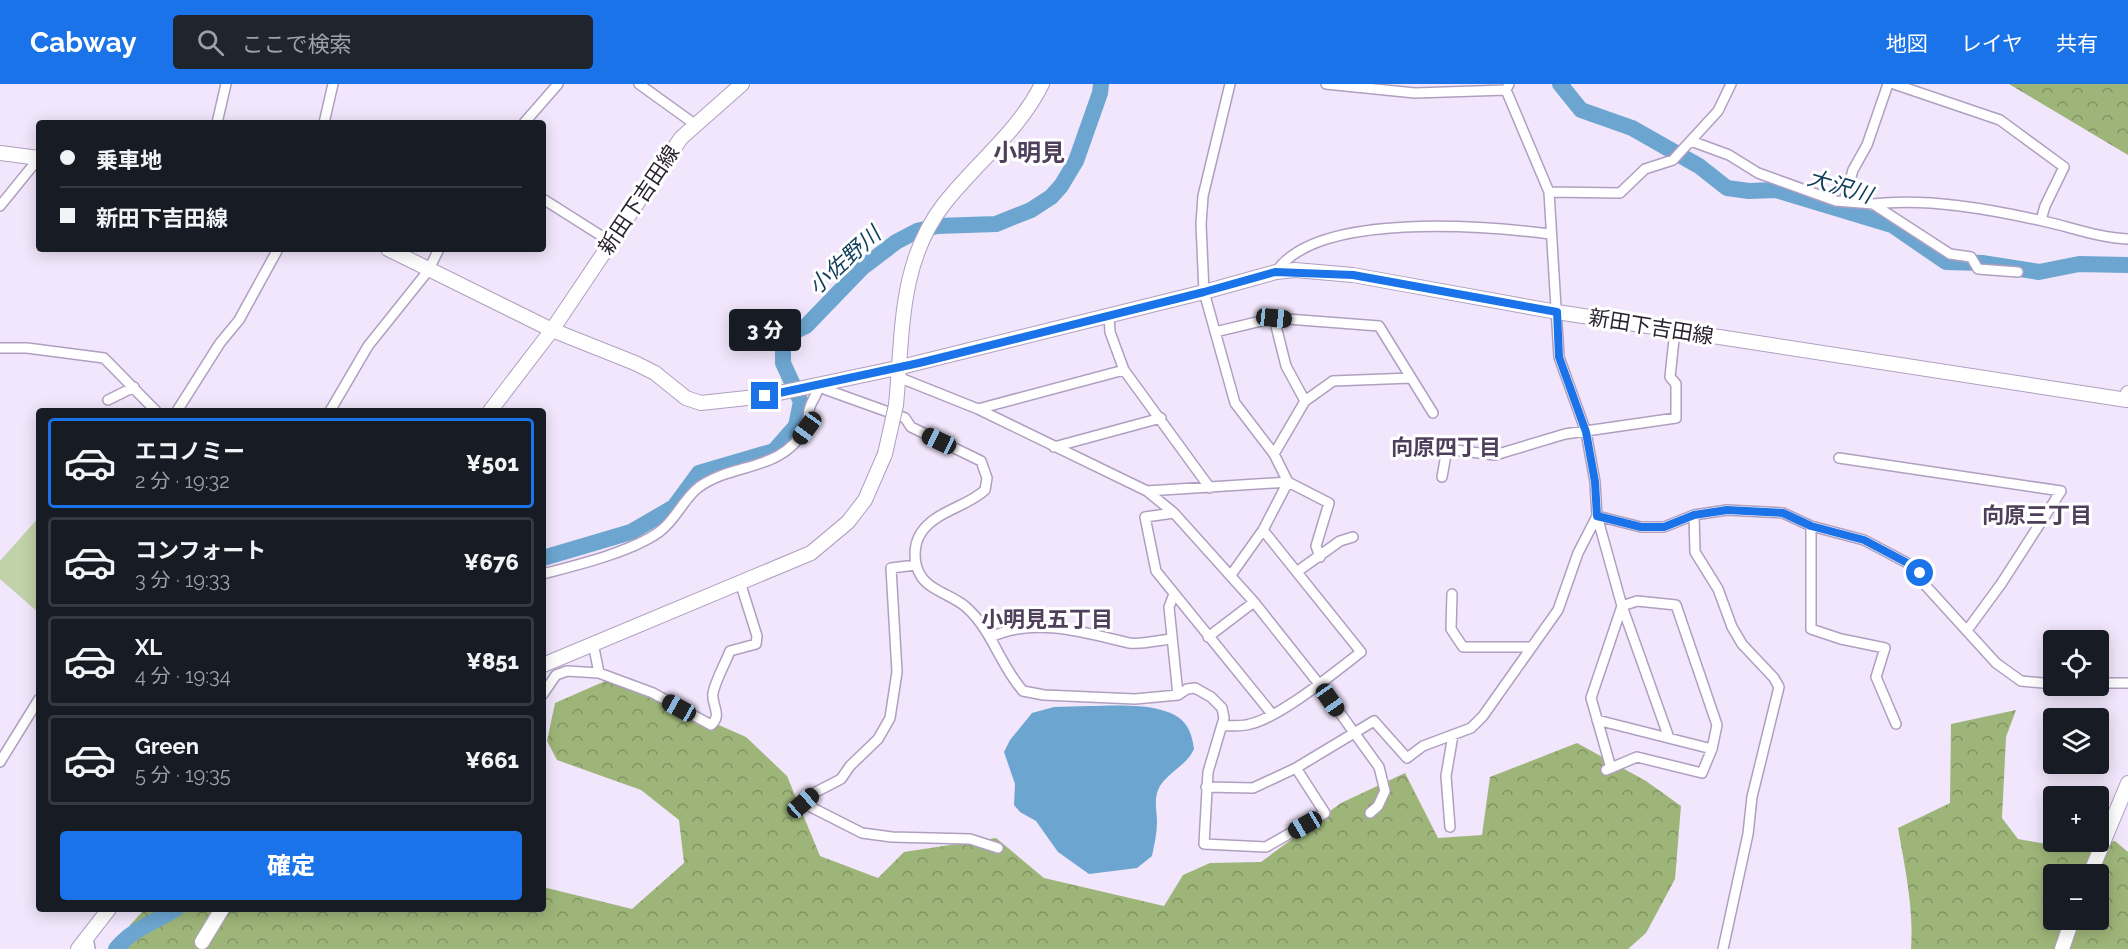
<!DOCTYPE html>
<html lang="ja">
<head>
<meta charset="utf-8">
<style>
  body { margin:0; font-family:Raleway,"Noto Sans JP",sans-serif; background:#20242c; color:#f1f3f6; height:100vh; display:flex; flex-direction:column; font-size:22px; white-space:nowrap }
  * { box-sizing:border-box; margin:0 }
  p { font-size:20px; color:#9ea1a6 }
  .icon { flex:none; width:33px; height:33px; fill:none; stroke:currentColor; stroke-width:2; stroke-linecap:round; stroke-linejoin:round }
  .map { position:relative; flex:1; overflow:hidden }
  .panel { position:absolute; left:36px; top:324px; width:510px; height:504px; display:flex; flex-direction:column; background:#171b24; border-radius:6px; box-shadow:0 3px 15px #0003 }
  .panel>* { flex:none }
  .hud { position:absolute; left:36px; top:36px; width:510px; height:132px; border-radius:6px; box-shadow:0 3px 15px #0003; display:grid; align-content:center; height:132px; padding:0 24px; background:#171b24 }
  .buttons { position:absolute; left:2043px; top:546px; display:grid; gap:12px }
  .buttons a { display:grid; place-items:center; width:66px; height:66px; border-radius:6px; background:#171b24; box-shadow:0 3px 15px #0003; font-size:30px }
  .end { position:absolute; width:27px; height:27px; margin:-14px; border:8px solid #1a73e8; background:#fff; box-shadow:0 0 0 3px #fff }
  .from { border-radius:50% }
  .bubble { position:absolute; height:42px; border-radius:6px; background:#171b24; box-shadow:0 3px 15px #0003; font-size:20px; font-weight:800; line-height:42px; text-align:center }
  .car { position:absolute; width:18px; height:36px; margin:-18px -9px; border-radius:8px; box-shadow:0 0 4px 2px #0007; background:linear-gradient(#222 24%,#8ab4d8 0 40%,#222 0 76%,#8ab4d8 0 86%,#222 0) }
  .hud b { display:flex; align-items:center; gap:21px; height:57px; font-size:22px }
  .hud b+b { border-top:2px solid #363941 }
  .hud i { width:15px; height:15px; background:#f1f3f6 }
  ul { padding:10px 0 0; list-style:none }
  li { display:flex; align-items:center; gap:18px; height:90px; margin:0 12px 9px; padding:0 12px; border:3px solid #363941; border-radius:6px }
  li div { flex:1 }
  li b { display:block; font-size:22px }
  li em { font-style:normal; font-weight:800 }
  li.current { border-color:#1a73e8 }
  li>.icon { width:54px; height:54px; stroke-width:1.5 }
  .action { display:flex; gap:12px; margin-top:auto; padding:12px 24px }
  .action a { flex:1; height:69px; border-radius:6px; background:#1a73e8; color:#fff; font-size:24px; font-weight:800; line-height:69px; text-align:center }
  header { display:flex; align-items:center; gap:36px; box-sizing:border-box; height:84px; padding:0 30px; background:#1a73e8; color:#fff }
  header strong { font-size:28px }
  nav { display:flex; gap:33px; margin-inline-start:auto; font-size:21px }
  .search { width:420px; height:54px; background:#20242c; display:flex; align-items:center; gap:15px; box-sizing:border-box; padding:0 21px; border-radius:6px; color:#9ea1a6; font-size:22px }
  .map>svg:first-child { display:block }
  .forest { fill:url(#forest-crowns); fill-rule:evenodd }
  .park { fill:#c1d2a9 }
  .water { fill:#6ca6d0 }
  .lines { fill:none; stroke-linecap:round; stroke-linejoin:round }
  .river { stroke:#6ca6d0; stroke-width:16 }
  .street-casing { stroke:#b09fc0; stroke-width:12 }
  .secondary-casing { stroke:#b09fc0; stroke-width:16 }
  .street { stroke:#fff; stroke-width:9 }
  .secondary { stroke:#fff; stroke-width:14 }
  .secondary-bridge-casing { stroke:#b09fc0; stroke-width:16; stroke-linecap:butt }
  .secondary-bridge { stroke:#fff; stroke-width:14 }
  .route { stroke:#1a73e8; stroke-width:8 }
  .labels { text-anchor:middle; stroke-width:6; stroke-linejoin:round; paint-order:stroke }
  .street-label { font-size:21px; fill:#29222f; stroke:#fff }
  .water-label { font-size:22px; font-style:italic; fill:#0f3d5a; stroke:#fff }
  .neighbourhood-label { font-size:22px; font-weight:bold; fill:#4e3f5b; stroke:#fff }
  .quarter-label { font-size:24px; font-weight:bold; fill:#4e3f5b; stroke:#fff }
</style>
</head>
<body>
<header>
<strong>Cabway</strong>
<div class="search"><svg class="icon" aria-label="search" viewBox="0 0 24 24"><circle cx="10" cy="10" r="6"/><path d="M15 15l6 6"/></svg>ここで検索</div>
<nav><a>地図</a><a>レイヤ</a><a>共有</a></nav>
</header>
<div class="map">
<svg width="2128" height="865" viewBox="0 0 2128 865">
  <defs>
    <pattern id="forest-crowns" width="20" height="18" patternUnits="userSpaceOnUse" patternTransform="scale(1.5)"><rect width="20" height="18" fill="#9eb579"/><path d="M2 6a3 3 0 1 1 6 0M12 15a3 3 0 1 1 6 0" fill="none" stroke="#819364"/></pattern>
  </defs>
  <rect width="100%" height="100%" fill="#f1e6fb"/>
  <path class="forest" d="M2009,0H2128V71Z
    M612,594L746,653L787,692L820,772L878,794L904,768L996,754L1044,794L1164,822L1183,791L1210,779L1261,778L1341,719L1405,689L1438,754L1482,751L1490,693L1577,659L1646,697L1681,722L1675,795L1646,849L1628,865H125L130,841L145,825H543V803L632,825L684,779L679,736L641,706L557,676L547,657L555,619Z
    M2016,626L2006,653L2002,734L2018,755L2071,764L2115,757L2128,768V865H1911C1914,825 1905,784 1898,744L1950,719L1951,640ZM2054,790H2098V836H2054Z"/>
  <path class="park" d="M39,433V529L0,495V477Z"/>
  <path class="water" d="M1089,622C1116,622 1176,616 1189,646C1192,652 1193,659 1194,665C1187,681 1170,687 1160,702C1153,713 1157,727 1157,739C1157,750 1154,761 1152,772L1137,784L1089,790L1058,768L1036,737L1020,728L1014,721L1015,700L1004,668L1010,656L1032,629L1054,623Z"/>
  <g class="lines">
    <path class="river" d="M1560,0L1581,26L1632,44L1699,82L1727,104L1749,107L1776,106L1892,141L1946,178L1982,179L2039,188L2079,180L2128,181
      M543,474L631,448L674,423L699,389L774,367L796,342L801,318L783,279V261L789,250L806,242L862,184L896,158L917,147L937,142L996,140L1031,126L1051,113L1061,102L1076,77L1100,9L1101,0
      M116,865C132,845 155,838 176,825"/>
    <g class="street-casing">
      <path id="street" d="M639,0L696,41
        M1230,0L1203,112L1201,140L1204,208L1235,319L1274,370L1288,398
        M1326,0L1415,9L1506,6
        M1509,0L1506,6L1549,108L1559,273L1586,348L1595,398L1597,432L1622,522L1669,654
        M1894,0L2000,36L2064,83L2045,122L2041,136
        M217,39L226,0
        M324,39L333,0
        M524,39L558,0
        M1691,57L1729,71L1758,89L1836,117L1873,120L1950,170L1971,173L1978,185L2018,188
        M1549,108L1620,109L1645,85L1673,76L1718,27L1731,0
        M543,115L611,158
        M1844,117L1853,86L1867,61L1888,0
        M1873,120C1928,114 1989,125 2043,137C2071,143 2099,154 2128,155
        M0,122L39,74
        M1276,188C1316,127 1486,142 1550,150
        M1109,231L1110,248L1124,286L1210,404
        M1274,234L1286,282L1305,317
        M1215,248L1274,234L1379,242L1433,329
        M0,264H27L104,274L156,327
        M898,293L978,325L1147,407L1174,429L1254,518L1319,600L1379,683L1385,707L1378,722L1370,729
        M816,302L905,334L911,343L981,377L987,394L985,406C967,423 935,427 921,449C913,461 913,480 921,492C929,506 954,512 966,523C992,546 1000,581 1023,607L1044,611L1135,615L1178,611L1187,605L1195,604L1211,613L1222,624L1224,634L1208,688L1204,760L1266,763L1325,729L1296,684
        M108,316L134,303
        M978,325L1124,286
        M177,327L220,259L239,236L278,165
        M330,327L368,262L428,187L439,165
        M1054,363L1161,334
        M1274,370L1305,317L1333,297L1411,294
        M1839,374L2061,407L2001,500L1968,545
        M1442,393L1447,365L1495,371L1565,350L1676,334V300L1670,293L1675,246
        M1147,407L1288,398L1329,419L1316,462L1320,473
        M1174,429L1145,433L1156,487L1272,630
        M1694,431L1695,468L1718,505L1732,543L1742,560L1774,594L1779,603L1752,713L1748,750L1723,865
        M1597,432L1641,443H1664L1694,431L1727,426L1783,429L1811,442L1864,456L1913,482L1926,502L1996,579L2021,597L2054,600
        M1811,442V545L1841,555L1885,564L1876,593L1896,640
        M916,481L891,484L897,588L890,634L878,655L850,682L841,695L814,709L803,719L862,749L892,753L970,755L998,764
        M1298,487L1340,457L1353,453
        M543,490C577,481 631,468 659,448C676,436 683,415 699,403C734,378 781,388 805,345C809,339 807,330 810,323C812,315 817,313 818,303
        M1231,491L1263,446L1288,398
        M1174,510L1169,523L1178,611
        M1452,510L1451,545L1463,563H1532
        M991,553C1035,533 1083,548 1129,559C1141,561 1159,556 1171,555
        M1208,553L1254,518
        M593,559L599,589L653,609L711,641C723,631 711,621 713,609C716,595 725,580 730,567L756,560L757,552L740,498
        M2098,599H2128
        M543,610L556,591L567,587L599,589
        M1597,636L1712,665
        M1222,642C1231,641 1242,643 1250,640C1281,633 1335,588 1361,568L1263,446
        M0,678L39,615
        M1611,684L1591,614L1622,522
        M1606,686L1637,673L1702,689L1712,665L1717,641L1676,521L1637,517L1622,522
        M1206,703L1253,704L1296,684L1374,637L1407,674L1423,662L1471,644L1483,632L1558,526L1578,469L1597,432
        M1450,743L1446,692L1453,651
        M88,853L90,865"/>
    </g>
    <g class="secondary-casing">
      <path id="secondary" d="M0,69L39,74
        M388,165L552,246L635,279L655,289L686,314L701,319L765,312L897,284L1204,208L1276,188L1295,186L1353,191L1557,228L2127,316L2128,309
        M896,321C903,251 898,179 944,120C976,79 1019,47 1042,0
        M490,327L552,246L681,54L742,0
        M543,581L811,469L848,438L865,416L885,370
        M2090,790L2128,699
        M202,858L222,825
        M78,865L109,825
        M2062,865L2072,836"/>
    </g>
    <use href="#street" class="street"/>
    <use href="#secondary" class="secondary"/>
    <g class="secondary-bridge-casing">
      <path id="secondary-bridge" d="M885,370L896,321"/>
    </g>
    <use href="#secondary-bridge" class="secondary-bridge"/>
  </g>
  <g class="lines">
    <path class="route" d="M765,312L919,279L1204,208L1275,188L1353,191L1557,228L1559,273L1586,348L1595,398L1597,432L1641,443H1664L1694,431L1727,426L1783,429L1811,442L1864,456L1913,482L1920,489"/>
  </g>
  <g class="labels">
    <g class="street-label">
      <text transform="translate(639 116) rotate(-56)" y="7">新田下吉田線</text>
      <text transform="translate(1651 243) rotate(9)" y="7">新田下吉田線</text>
    </g>
    <g class="water-label">
      <text transform="translate(1840 102) rotate(17)" y="8">大沢川</text>
      <text transform="translate(844 176) rotate(-42)" y="8">小佐野川</text>
    </g>
    <g class="neighbourhood-label">
      <text x="1446" y="371">向原四丁目</text>
      <text x="2037" y="439">向原三丁目</text>
      <text x="1047" y="543">小明見五丁目</text>
    </g>
    <g class="quarter-label">
      <text x="1029" y="77">小明見</text>
    </g>
  </g>
</svg>
<div class="buttons">
<a><svg class="icon" aria-label="locate" viewBox="0 0 24 24"><circle cx="12" cy="12" r="6"/><path d="M12 2v4M12 18v4M2 12h4M18 12h4"/></svg></a>
<a><svg class="icon" aria-label="layers" viewBox="0 0 24 24"><path d="M12 4l9 5-9 5-9-5zM3 14l9 5 9-5"/></svg></a>
<a>+</a>
<a>−</a>
</div>
<i class="end from" style="left:1920px;top:489px"></i>
<i class="end" style="left:765px;top:312px"></i>
<div class="bubble" style="left:729px;top:225px;width:72px">3 分</div>
<i class="car" style="left:1274px;top:234px;rotate:96deg"></i>
<i class="car" style="left:807px;top:344px;rotate:216deg"></i>
<i class="car" style="left:939px;top:357px;rotate:295deg"></i>
<i class="car" style="left:1330px;top:616px;rotate:145deg"></i>
<i class="car" style="left:679px;top:624px;rotate:299deg"></i>
<i class="car" style="left:803px;top:719px;rotate:49deg"></i>
<i class="car" style="left:1305px;top:741px;rotate:240deg"></i>
<div class="hud">
<b><i class="from"></i>乗車地</b>
<b><i></i>新田下吉田線</b>
</div>
<section class="panel">
<ul>
<li class="current"><svg class="icon" aria-label="car" viewBox="0 0 24 24"><path d="M5 17H2v-5l4-1 3-4h7l3 4 3 1v5h-3M9 17h6M6 11h13"/><circle cx="7" cy="17" r="2"/><circle cx="17" cy="17" r="2"/></svg><div><b>エコノミー</b><p>2 分 · 19:32</p></div><em>¥501</em></li>
<li><svg class="icon" aria-label="car" viewBox="0 0 24 24"><path d="M5 17H2v-5l4-1 3-4h7l3 4 3 1v5h-3M9 17h6M6 11h13"/><circle cx="7" cy="17" r="2"/><circle cx="17" cy="17" r="2"/></svg><div><b>コンフォート</b><p>3 分 · 19:33</p></div><em>¥676</em></li>
<li><svg class="icon" aria-label="car" viewBox="0 0 24 24"><path d="M5 17H2v-5l4-1 3-4h7l3 4 3 1v5h-3M9 17h6M6 11h13"/><circle cx="7" cy="17" r="2"/><circle cx="17" cy="17" r="2"/></svg><div><b>XL</b><p>4 分 · 19:34</p></div><em>¥851</em></li>
<li><svg class="icon" aria-label="car" viewBox="0 0 24 24"><path d="M5 17H2v-5l4-1 3-4h7l3 4 3 1v5h-3M9 17h6M6 11h13"/><circle cx="7" cy="17" r="2"/><circle cx="17" cy="17" r="2"/></svg><div><b>Green</b><p>5 分 · 19:35</p></div><em>¥661</em></li>
</ul>
<div class="action"><a>確定</a></div>
</section>
</div>
</body>
</html>
